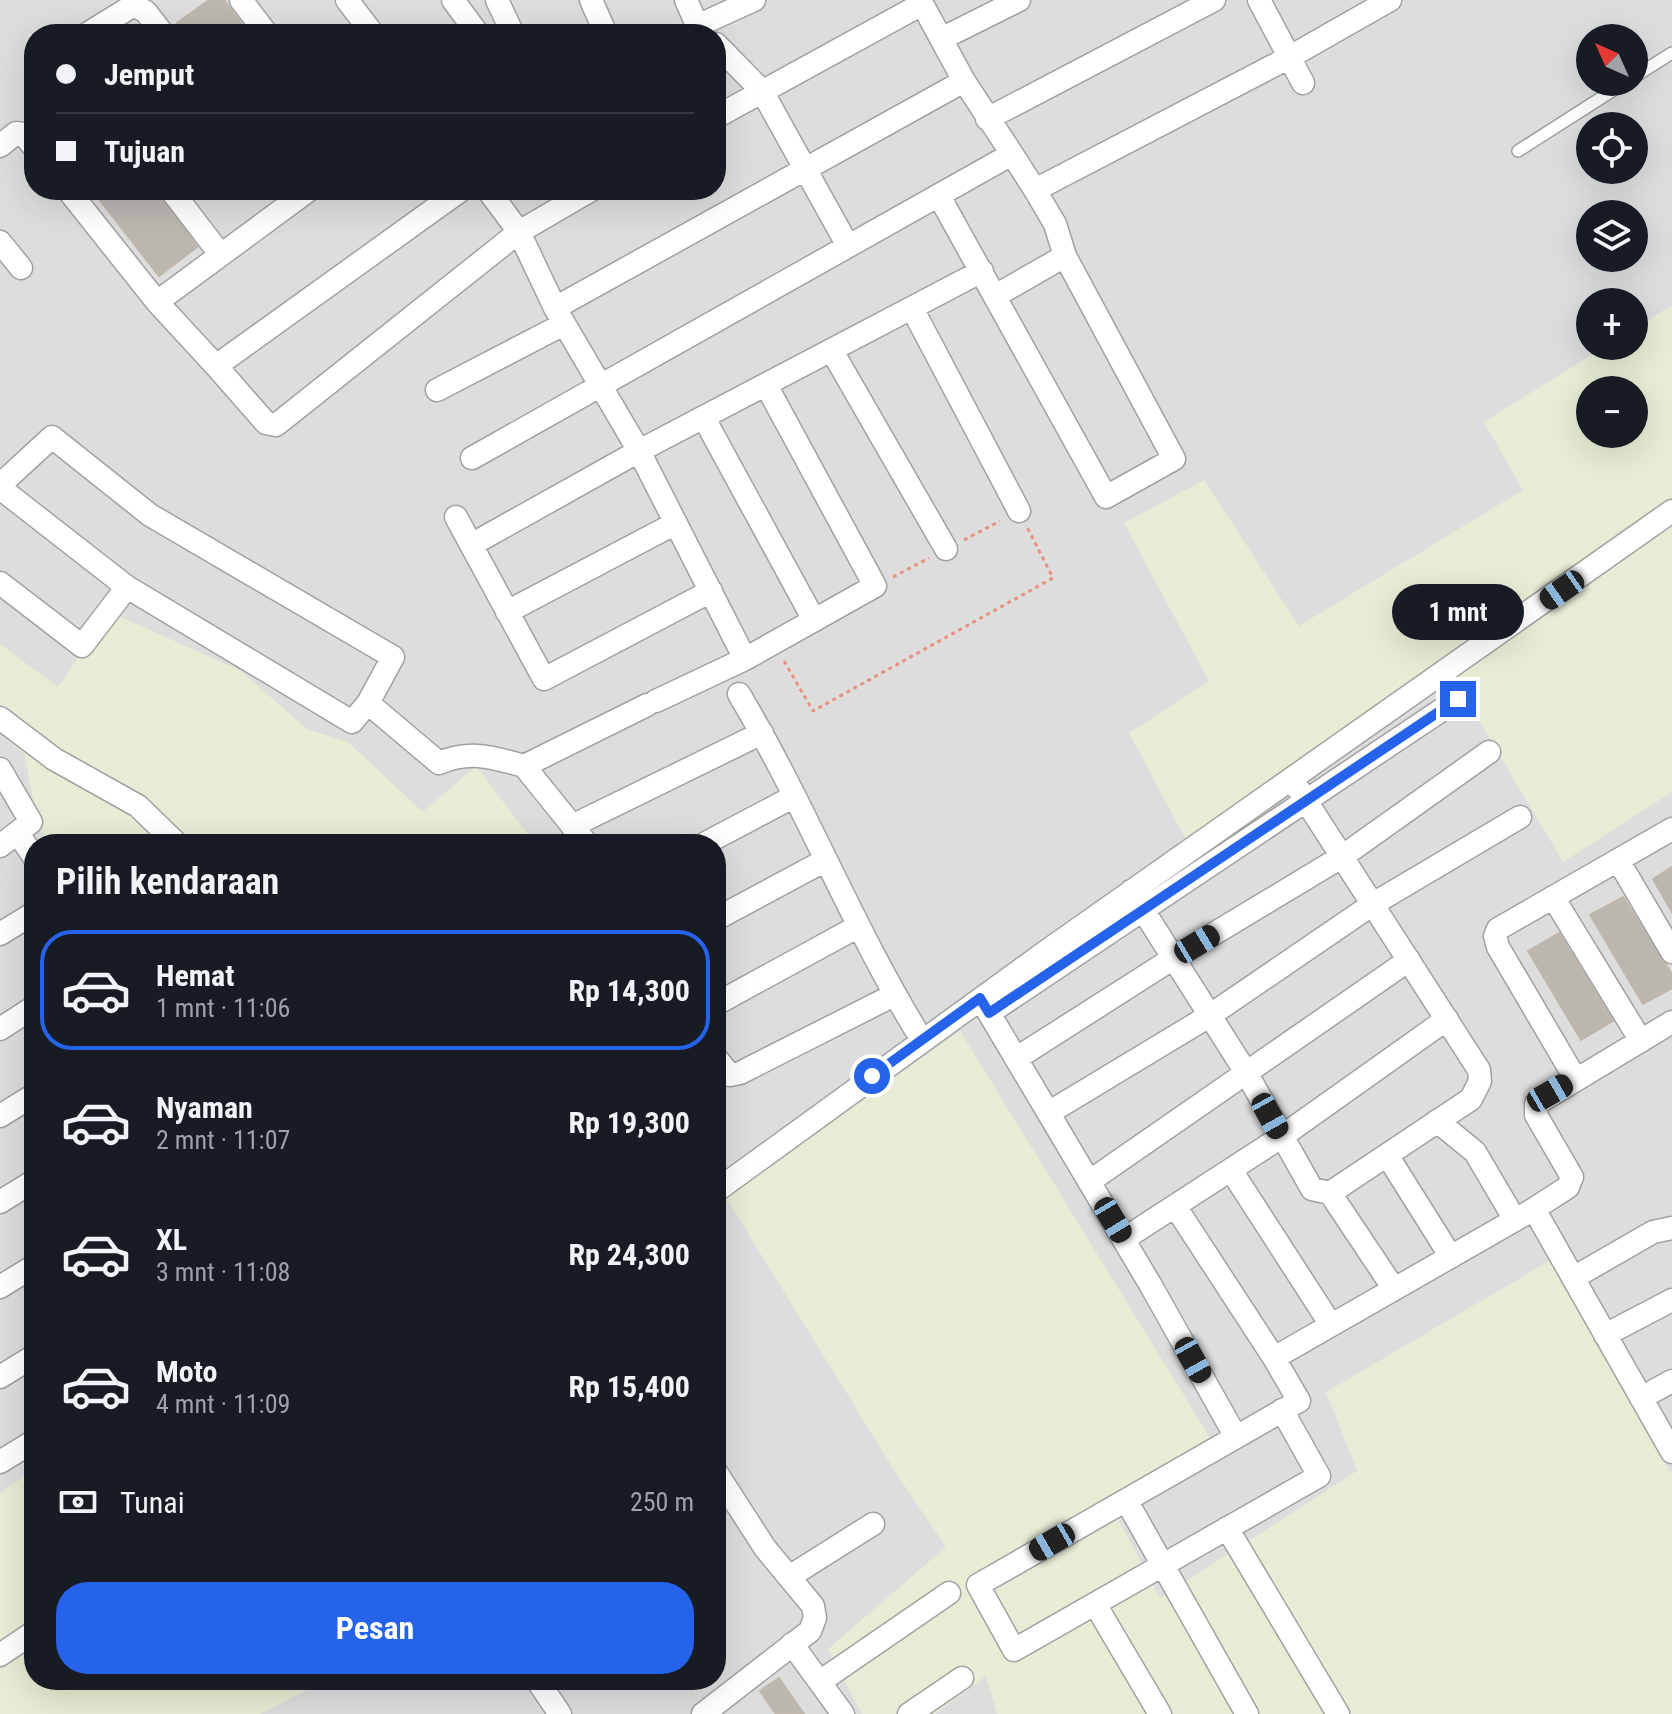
<!DOCTYPE html>
<html lang="id">
<head>
<meta charset="utf-8">
<style>
  body { margin:0; font-family:"Roboto Condensed",sans-serif; background:#242831; color:#f1f3f6; height:100vh; display:flex; flex-direction:column; font-size:30px; white-space:nowrap }
  * { box-sizing:border-box; margin:0 }
  p { font-size:26px; color:#9ea1a6 }
  .icon { flex:none; width:44px; height:44px; fill:none; stroke:currentColor; stroke-width:2; stroke-linecap:round; stroke-linejoin:round }
  .map { position:relative; flex:1; overflow:hidden }
  .panel { position:absolute; left:24px; top:834px; width:702px; height:856px; display:flex; flex-direction:column; background:#171b24; border-radius:32px; box-shadow:0 8px 32px #0002 }
  .panel>* { flex:none }
  .hud { position:absolute; left:24px; top:24px; width:702px; height:176px; border-radius:32px; box-shadow:0 8px 32px #0002; display:grid; align-content:center; height:176px; padding:0 32px; background:#171b24 }
  .needle { width:52px; rotate:315deg }
  .controls { position:absolute; left:1576px; top:24px; display:grid; gap:16px }
  .controls a { display:grid; place-items:center; width:72px; height:72px; border-radius:50%; background:#171b24; box-shadow:0 8px 32px #0002; font-size:40px }
  .end { position:absolute; width:36px; height:36px; margin:-18px; border:10px solid #2563eb; background:#fff; box-shadow:0 0 0 4px #fff }
  .from { border-radius:50% }
  .bubble { position:absolute; height:56px; border-radius:28px; background:#171b24; box-shadow:0 8px 32px #0002; font-size:26px; font-weight:700; line-height:56px; text-align:center }
  .car { position:absolute; width:24px; height:48px; margin:-24px -12px; border-radius:10px; box-shadow:0 0 6px 2px #0007; background:linear-gradient(#222 24%,#8ab4d8 0 40%,#222 0 76%,#8ab4d8 0 86%,#222 0) }
  .hud b { display:flex; align-items:center; gap:28px; height:76px; font-size:30px }
  .hud b+b { border-top:2px solid #363941 }
  .hud i { width:20px; height:20px; background:#f1f3f6 }
  ul { padding:0; list-style:none }
  li { display:flex; align-items:center; gap:24px; height:120px; margin:0 16px 12px; padding:0 16px; border:4px solid transparent; border-radius:32px }
  li div { flex:1 }
  li b { display:block; font-size:30px }
  li em { font-style:normal; font-weight:700 }
  li.active { border-color:#2563eb }
  li>.icon { width:72px; height:72px; stroke-width:1.5 }
  h2 { padding:0 32px; font-size:36px; line-height:96px }
  .pay { display:flex; align-items:center; gap:20px; height:88px; padding:0 32px; font-size:30px }
  .pay p { margin-inline-start:auto }
  .primary-button { display:flex; gap:16px; margin-top:auto; padding:16px 32px }
  .primary-button a { flex:1; height:92px; border-radius:32px; background:#2563eb; color:#fff; font-size:32px; font-weight:700; line-height:92px; text-align:center }
  .map>svg:first-child { display:block }
  .residential { fill:#dedddd; fill-rule:evenodd }
  .farmland { fill:#e8ecd5; fill-rule:evenodd }
  .building { fill:#bcb6b1; stroke:#bfb6ac; stroke-width:2 }
  .lines { fill:none; stroke-linecap:round; stroke-linejoin:round }
  .lane-casing { stroke:#a1a1a1; stroke-width:14 }
  .street-casing { stroke:#a1a1a1; stroke-width:25 }
  .path { stroke:#e9917f; stroke-width:3; stroke-dasharray:4 4; stroke-linecap:butt }
  .lane { stroke:#fff; stroke-width:11 }
  .street { stroke:#fff; stroke-width:22 }
  .route { stroke:#2563eb; stroke-width:10 }
</style>
</head>
<body>
<div class="map">
<svg width="1672" height="1714" viewBox="0 0 1672 1714">
  <rect width="100%" height="100%" fill="#efede8"/>
  <path class="residential" d="M0,0H1672V1714H0ZM34,34H716V190H34ZM1590,38H1634V82H1590ZM1590,126H1634V170H1590ZM1590,214H1634V258H1590ZM1590,302H1634V346H1590ZM1590,390H1634V434H1590ZM34,844H716V1680H34Z"/>
  <path class="farmland" d="M1672,305V792L1563,862L1449,670L1190,847L1129,733L1209,681L1124,523L1204,480L1299,626L1523,490L1484,422L1606,346H1634V329ZM1590,390H1634V434H1590Z
    M110,612L241,671L307,729L348,742L423,812L476,766L535,844H48L38,824L24,754L0,733V644L58,687Z
    M960,1031L1212,1441L1106,1497L1160,1598L1357,1471L1326,1392L1551,1260L1672,1475V1714H997L986,1676L935,1714H862L828,1649L946,1547L894,1470L725,1196Z
    M34,1470V1680H326L260,1714H0V1493Z"/>
  <path class="building" d="M209,0H224L249,34H186L177,23Z
    M92,190H157L197,247L159,276Z
    M1672,867V912L1653,879Z
    M1623,897L1672,974V988L1643,1004L1590,915Z
    M1559,933L1613,1021L1581,1040L1528,951Z
    M779,1678L804,1714H776L760,1691Z"/>
  <g class="lines">
    <g class="lane-casing">
      <path id="lane" d="M1634,77L1672,53
        M1518,151L1626,82"/>
    </g>
    <g class="street-casing">
      <path id="street" d="M241,0L267,34
        M347,0L373,34
        M453,0L478,34
        M497,0L513,34
        M591,0L606,34
        M686,0L701,34
        M1259,0L1303,83
        M697,26L754,0
        M87,34L134,5L146,12L163,34
        M943,38L1019,0
        M716,44L762,91L848,246
        M716,117L922,4
        M987,119L1214,0
        M0,146L16,133L23,134L34,147
        M1012,154L1035,190L1288,58L1390,0
        M68,190L157,302L216,366L461,190
        M171,190L220,254
        M591,190L519,232L555,308L639,451L982,271
        M939,196L1106,497L1174,459L1065,256L1055,224L1035,190
        M0,242L21,268
        M995,296L1065,256
        M157,302L309,190
        M555,308L964,81
        M913,310L1019,511
        M832,351L946,549
        M216,366L266,423L276,425L519,232L488,190
        M437,390L564,324
        M705,420L814,620
        M472,458L1012,154L964,81L920,0
        M0,485L52,437L150,515L393,657L368,703L352,722L127,587L0,488
        M456,517L544,679L711,591
        M471,545L639,451L745,659
        M0,583L82,646L127,587
        M507,612L676,523
        M739,694C806,806 853,929 922,1040
        M656,701L745,659L875,586L766,385
        M368,703L439,763C470,750 493,757 524,766
        M0,718L54,759L138,806L177,844
        M0,769L31,822L0,846
        M572,826L762,733
        M19,835L34,857
        M587,844L524,766L647,705
        M704,844L793,797
        M1618,860L1672,952
        M1131,891L1247,1074L1312,1189L1330,1193L1471,1099L1480,1081L1479,1070L1292,779
        M1553,897L1641,1041
        M716,919L824,861
        M0,934L34,913
        M983,1003L1150,1284L1236,1437
        M716,1004L857,927
        M989,1013L1458,699
        M0,1029L34,1007
        M716,1058L730,1075L740,1073L894,995
        M1017,1058L1172,959L1343,856L1489,752
        M1575,1078L1498,947L1495,936L1498,929L1672,829
        M1050,1112L1209,1016L1373,904L1520,817
        M0,1116L34,1095
        M1437,1121L1475,1152L1515,1220
        M1387,1155L1451,1257
        M1231,1170L1331,1325
        M1090,1181L1409,960
        M716,1191L1051,948L1672,511
        M1330,1193L1394,1289
        M0,1202L34,1181
        M1175,1206L1274,1358
        M1534,1209L1568,1187L1572,1177L1536,1115V1104L1672,1022
        M1124,1239L1281,1137L1447,1019
        M1573,1278L1653,1232L1672,1228
        M0,1287L34,1266
        M1605,1335L1672,1300
        M0,1377L34,1356
        M1641,1398L1672,1381
        M1282,1410L1319,1476L1014,1650L978,1585L1299,1401L1274,1358L1534,1209L1672,1452
        M0,1462L34,1441
        M1126,1500L1247,1714
        M1227,1528L1338,1714
        M789,1577L873,1524
        M1095,1604L1160,1714
        M792,1644L843,1714
        M0,1655L34,1632
        M537,1680L560,1714
        M821,1681L949,1593
        M703,1714L810,1631L815,1618L813,1606L765,1548L716,1472
        M909,1714L962,1678"/>
    </g>
    <path class="path" d="M964,540L1000,521
      M893,577L929,558
      M784,661L813,711L1053,578L1027,527"/>
    <use href="#lane" class="lane"/>
    <use href="#street" class="street"/>
  </g>
  <g class="lines">
    <path class="route" d="M872,1076L980,998L989,1013L1458,699"/>
  </g>
</svg>
<div class="controls">
<a><svg class="needle" viewBox="-14 -14 28 28"><path d="M0-13l5 13h-10z" fill="#e53935"/><path d="M0 13l5-13h-10z" fill="#9ea1a6"/></svg></a>
<a><svg class="icon" aria-label="locate" viewBox="0 0 24 24"><circle cx="12" cy="12" r="6"/><path d="M12 2v4M12 18v4M2 12h4M18 12h4"/></svg></a>
<a><svg class="icon" aria-label="layers" viewBox="0 0 24 24"><path d="M12 4l9 5-9 5-9-5zM3 14l9 5 9-5"/></svg></a>
<a>+</a>
<a>−</a>
</div>
<i class="end from" style="left:872px;top:1076px"></i>
<i class="end" style="left:1458px;top:699px"></i>
<div class="bubble" style="left:1392px;top:584px;width:132px">1 mnt</div>
<i class="car" style="left:1562px;top:590px;rotate:235deg"></i>
<i class="car" style="left:1197px;top:944px;rotate:59deg"></i>
<i class="car" style="left:1550px;top:1093px;rotate:60deg"></i>
<i class="car" style="left:1270px;top:1116px;rotate:151deg"></i>
<i class="car" style="left:1113px;top:1220px;rotate:149deg"></i>
<i class="car" style="left:1193px;top:1360px;rotate:151deg"></i>
<i class="car" style="left:1052px;top:1542px;rotate:240deg"></i>
<div class="hud">
<b><i class="from"></i>Jemput</b>
<b><i></i>Tujuan</b>
</div>
<section class="panel">
<h2>Pilih kendaraan</h2>
<ul>
<li class="active"><svg class="icon" aria-label="car" viewBox="0 0 24 24"><path d="M5 17H2v-5l4-1 3-4h7l3 4 3 1v5h-3M9 17h6M6 11h13"/><circle cx="7" cy="17" r="2"/><circle cx="17" cy="17" r="2"/></svg><div><b>Hemat</b><p>1 mnt · 11:06</p></div><em>Rp 14,300</em></li>
<li><svg class="icon" aria-label="car" viewBox="0 0 24 24"><path d="M5 17H2v-5l4-1 3-4h7l3 4 3 1v5h-3M9 17h6M6 11h13"/><circle cx="7" cy="17" r="2"/><circle cx="17" cy="17" r="2"/></svg><div><b>Nyaman</b><p>2 mnt · 11:07</p></div><em>Rp 19,300</em></li>
<li><svg class="icon" aria-label="car" viewBox="0 0 24 24"><path d="M5 17H2v-5l4-1 3-4h7l3 4 3 1v5h-3M9 17h6M6 11h13"/><circle cx="7" cy="17" r="2"/><circle cx="17" cy="17" r="2"/></svg><div><b>XL</b><p>3 mnt · 11:08</p></div><em>Rp 24,300</em></li>
<li><svg class="icon" aria-label="car" viewBox="0 0 24 24"><path d="M5 17H2v-5l4-1 3-4h7l3 4 3 1v5h-3M9 17h6M6 11h13"/><circle cx="7" cy="17" r="2"/><circle cx="17" cy="17" r="2"/></svg><div><b>Moto</b><p>4 mnt · 11:09</p></div><em>Rp 15,400</em></li>
</ul>
<div class="pay"><svg class="icon" aria-label="cash" viewBox="0 0 24 24"><path d="M3 7h18v10H3z"/><circle cx="12" cy="12" r="2"/></svg>Tunai<p>250 m</p></div>
<div class="primary-button"><a>Pesan</a></div>
</section>
</div>
</body>
</html>
